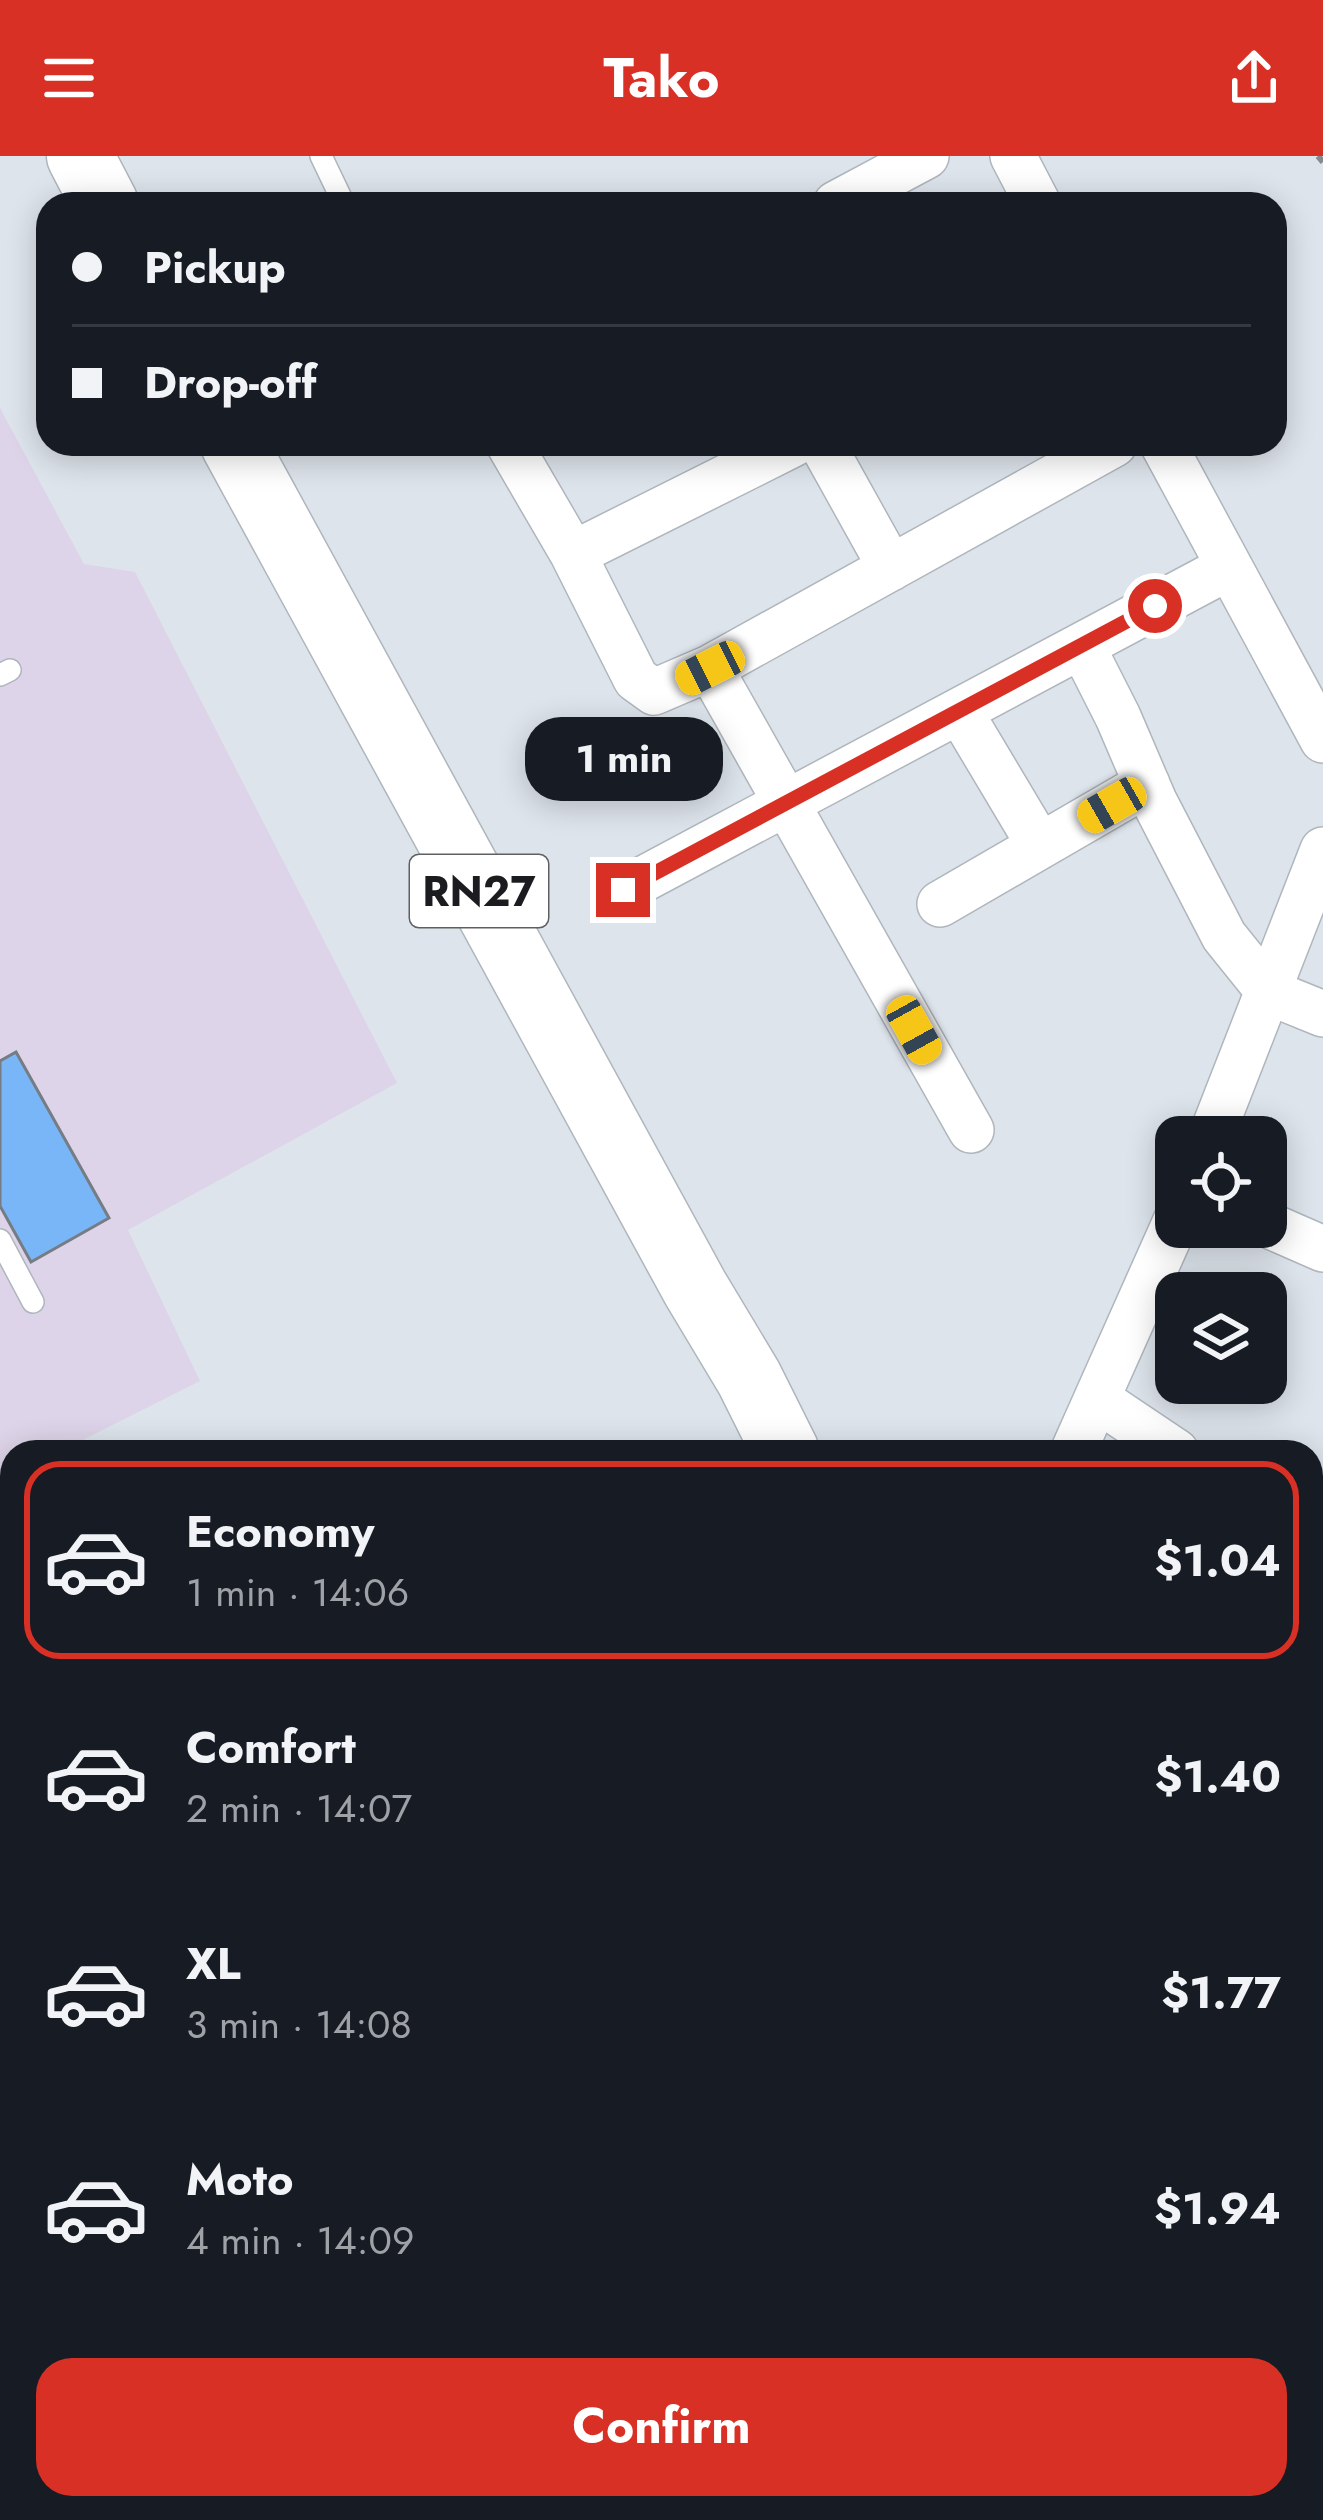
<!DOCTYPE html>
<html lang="en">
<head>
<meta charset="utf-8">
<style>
  body { margin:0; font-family:Jost,sans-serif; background:#242831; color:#f1f3f6; height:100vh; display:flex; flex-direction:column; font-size:45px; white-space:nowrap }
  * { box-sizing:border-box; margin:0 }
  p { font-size:39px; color:#9ea1a6 }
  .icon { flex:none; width:66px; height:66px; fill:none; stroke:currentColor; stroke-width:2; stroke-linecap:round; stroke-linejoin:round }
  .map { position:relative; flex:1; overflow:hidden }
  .panel { position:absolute; left:0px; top:1284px; width:1323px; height:1080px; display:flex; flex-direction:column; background:#171b24; border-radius:36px 36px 0 0; box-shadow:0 6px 30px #0003 }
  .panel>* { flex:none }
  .banner { position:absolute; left:36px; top:36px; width:1251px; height:264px; border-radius:36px; box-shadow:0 6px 30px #0003; display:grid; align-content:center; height:264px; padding:0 36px; background:#171b24 }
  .fabs { position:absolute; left:1155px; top:960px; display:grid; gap:24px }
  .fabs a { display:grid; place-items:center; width:132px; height:132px; border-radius:24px; background:#171b24; box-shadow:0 6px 30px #0003; font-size:60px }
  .end { position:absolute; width:54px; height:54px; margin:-27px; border:15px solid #d93025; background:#fff; box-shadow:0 0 0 6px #fff }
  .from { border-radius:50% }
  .bubble { position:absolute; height:84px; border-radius:36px; background:#171b24; box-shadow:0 6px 30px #0003; font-size:39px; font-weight:700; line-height:84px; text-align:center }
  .car { position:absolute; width:36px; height:72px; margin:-36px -18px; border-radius:15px; box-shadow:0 0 9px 3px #0007; background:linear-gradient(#f5c518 24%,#345 0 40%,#f5c518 0 76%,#345 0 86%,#f5c518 0) }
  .banner b { display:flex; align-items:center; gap:42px; height:114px; font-size:45px }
  .banner b+b { border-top:3px solid #363941 }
  .banner i { width:30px; height:30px; background:#f1f3f6 }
  ul { padding:21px 0 0; list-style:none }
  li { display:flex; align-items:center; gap:36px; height:198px; margin:0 24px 18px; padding:0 12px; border:6px solid transparent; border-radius:36px }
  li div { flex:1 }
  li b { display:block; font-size:45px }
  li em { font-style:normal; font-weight:700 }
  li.active { border-color:#d93025 }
  li>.icon { width:108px; height:108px; stroke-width:1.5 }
  .button { display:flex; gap:24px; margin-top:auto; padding:24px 36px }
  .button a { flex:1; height:138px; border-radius:36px; background:#d93025; color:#fff; font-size:48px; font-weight:700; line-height:138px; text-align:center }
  header { display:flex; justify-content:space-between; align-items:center; height:156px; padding:0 36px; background:#d93025; color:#fff; font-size:54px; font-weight:700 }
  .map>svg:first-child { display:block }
  .industrial { fill:#ded4e9 }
  .building { fill:#79b6f7; stroke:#767c83; stroke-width:3 }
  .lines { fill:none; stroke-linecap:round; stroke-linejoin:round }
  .service-casing { stroke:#afb6bd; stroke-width:24 }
  .minor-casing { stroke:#afb6bd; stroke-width:48 }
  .primary-casing { stroke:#afb6bd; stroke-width:69 }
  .path { stroke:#858a8f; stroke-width:6; stroke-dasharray:12 6; stroke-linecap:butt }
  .service { stroke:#fff; stroke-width:21 }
  .minor { stroke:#fff; stroke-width:45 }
  .primary { stroke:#fff; stroke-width:66 }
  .route { stroke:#d93025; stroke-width:15 }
  .labels { text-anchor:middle; stroke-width:9; stroke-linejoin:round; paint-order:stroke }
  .shield { fill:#fff; stroke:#5f6062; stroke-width:3 }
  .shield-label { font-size:42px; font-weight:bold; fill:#1a1c1f }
</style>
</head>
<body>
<header><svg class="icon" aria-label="menu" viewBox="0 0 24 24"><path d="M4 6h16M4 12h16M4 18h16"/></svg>Tako<svg class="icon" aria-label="share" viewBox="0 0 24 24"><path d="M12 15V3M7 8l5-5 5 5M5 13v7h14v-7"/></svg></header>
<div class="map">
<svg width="1323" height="2364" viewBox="0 0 1323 2364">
  <rect width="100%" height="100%" fill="#dde4eb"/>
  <path class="industrial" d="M0,252L84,408L135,416L397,927L128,1074L200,1225L59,1296H12V1320L0,1326Z"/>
  <path class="building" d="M16,896L109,1062L31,1106L0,1050V905Z"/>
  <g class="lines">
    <g class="service-casing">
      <path id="service" d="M321,0L344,48
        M0,519L10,514
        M0,1084L33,1146"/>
    </g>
    <g class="minor-casing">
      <path id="minor" d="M1013,0L1038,48
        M836,48L926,0
        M509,288L573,398L636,523L654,536L710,512L1114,288
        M822,288L891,412
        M1163,288L1323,584
        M573,398L793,288
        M1082,490L1118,561L1154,645L1224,780L1269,836L1323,858
        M710,512L971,974
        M960,556L1040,690
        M623,734L1229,411
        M940,748L1147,628
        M1211,981L1323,694
        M1266,1068L1323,1093
        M1097,1243L1176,1296
        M1073,1296L1176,1065
        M1311,1387L1323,1395
        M1311,1676L1323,1684
        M0,1785L12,1779
        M1311,2090L1323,2092"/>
    </g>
    <g class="primary-casing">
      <path id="primary" d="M80,0L105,48
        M234,288L695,1132L749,1222L786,1296
        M842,2364V2352"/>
    </g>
    <path class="path" d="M1318,0L1323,6
      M1224,2364L1227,2352"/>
    <use href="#service" class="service"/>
    <use href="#minor" class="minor"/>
    <use href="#primary" class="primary"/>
  </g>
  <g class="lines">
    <path class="route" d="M623,734L1155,450"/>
  </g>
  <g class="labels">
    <rect class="shield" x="410" y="699" width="138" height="72" rx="9"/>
    <g class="shield-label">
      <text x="479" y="750">RN27</text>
    </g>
  </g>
</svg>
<div class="fabs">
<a><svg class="icon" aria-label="locate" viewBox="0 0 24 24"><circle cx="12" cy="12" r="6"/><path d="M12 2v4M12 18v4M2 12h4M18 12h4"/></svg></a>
<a><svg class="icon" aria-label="layers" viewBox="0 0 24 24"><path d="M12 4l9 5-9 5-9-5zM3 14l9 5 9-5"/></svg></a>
</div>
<i class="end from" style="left:1155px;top:450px"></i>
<i class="end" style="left:623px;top:734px"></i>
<div class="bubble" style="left:525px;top:561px;width:198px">1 min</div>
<i class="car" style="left:710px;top:512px;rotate:243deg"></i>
<i class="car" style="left:1112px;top:649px;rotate:240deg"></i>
<i class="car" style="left:914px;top:874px;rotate:151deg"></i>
<div class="banner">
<b><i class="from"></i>Pickup</b>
<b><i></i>Drop-off</b>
</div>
<section class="panel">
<ul>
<li class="active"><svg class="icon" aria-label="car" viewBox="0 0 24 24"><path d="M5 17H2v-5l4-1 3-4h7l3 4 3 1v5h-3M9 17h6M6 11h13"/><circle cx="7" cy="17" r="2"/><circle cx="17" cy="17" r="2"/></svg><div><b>Economy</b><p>1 min · 14:06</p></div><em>$1.04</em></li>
<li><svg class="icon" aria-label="car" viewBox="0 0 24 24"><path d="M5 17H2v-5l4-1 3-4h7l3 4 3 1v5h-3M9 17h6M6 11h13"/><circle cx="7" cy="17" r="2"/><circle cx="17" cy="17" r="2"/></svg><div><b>Comfort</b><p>2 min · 14:07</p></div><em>$1.40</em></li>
<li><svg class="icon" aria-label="car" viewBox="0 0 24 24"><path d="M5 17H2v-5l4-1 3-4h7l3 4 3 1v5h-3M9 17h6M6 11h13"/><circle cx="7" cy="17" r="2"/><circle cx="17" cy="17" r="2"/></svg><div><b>XL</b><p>3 min · 14:08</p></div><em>$1.77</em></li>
<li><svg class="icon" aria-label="car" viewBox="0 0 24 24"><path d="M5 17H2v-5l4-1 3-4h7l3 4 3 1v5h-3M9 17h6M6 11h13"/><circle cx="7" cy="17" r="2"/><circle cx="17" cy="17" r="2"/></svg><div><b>Moto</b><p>4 min · 14:09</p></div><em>$1.94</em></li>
</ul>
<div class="button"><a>Confirm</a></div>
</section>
</div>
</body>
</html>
